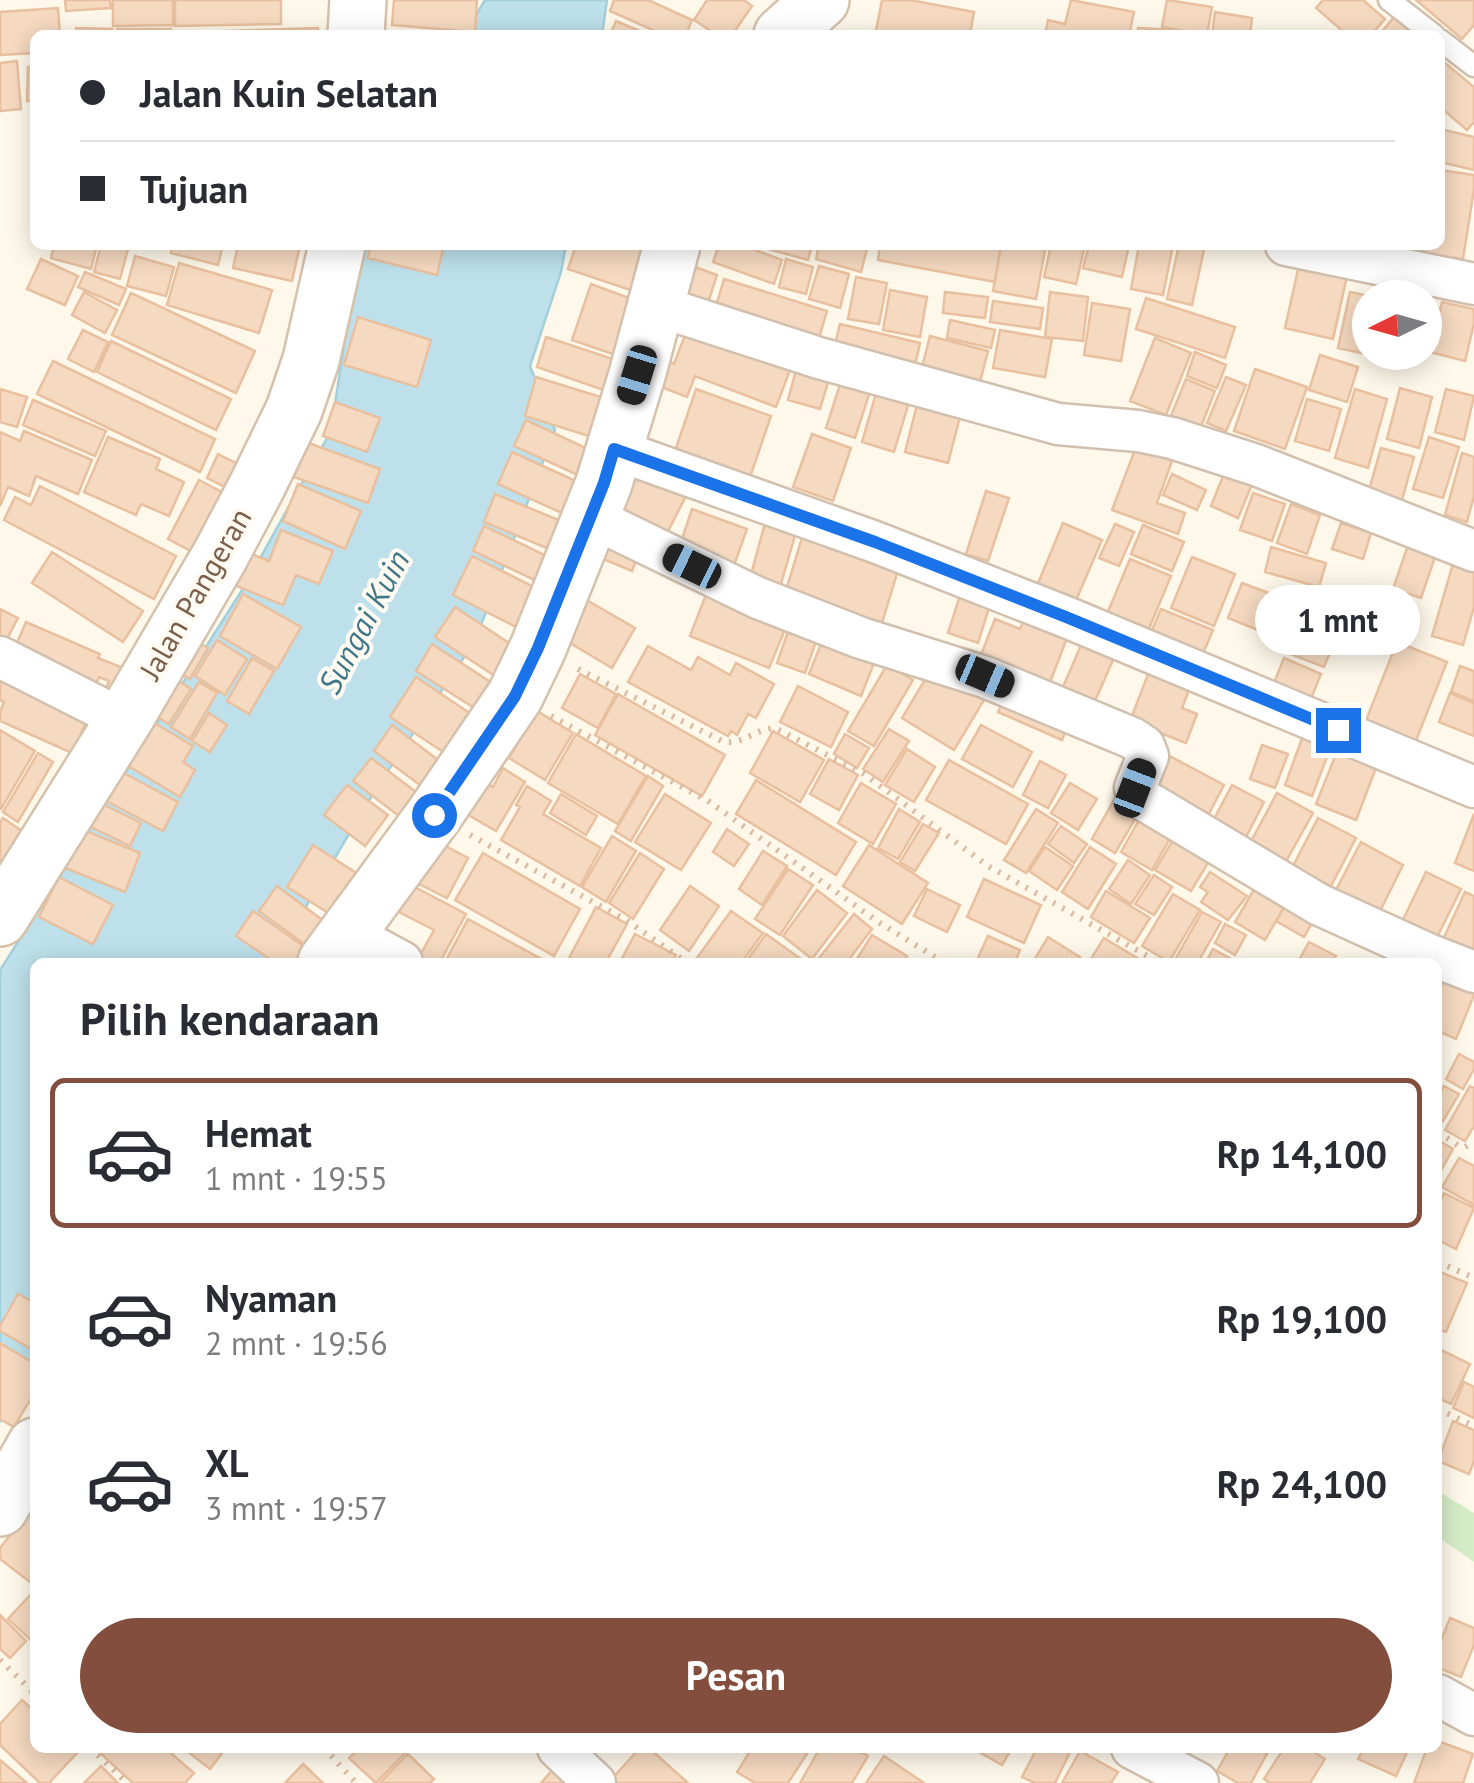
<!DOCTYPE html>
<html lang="id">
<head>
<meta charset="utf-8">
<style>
  body { margin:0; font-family:"PT Sans",sans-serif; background:#f2f2f3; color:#2b2b33; height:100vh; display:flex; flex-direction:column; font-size:38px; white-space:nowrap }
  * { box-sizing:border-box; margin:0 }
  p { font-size:32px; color:#7c7c81 }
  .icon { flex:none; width:55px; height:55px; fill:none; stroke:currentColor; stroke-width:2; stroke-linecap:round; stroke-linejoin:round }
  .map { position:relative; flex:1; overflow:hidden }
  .side { position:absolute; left:30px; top:958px; width:1412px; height:795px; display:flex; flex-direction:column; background:#fff; border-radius:15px; box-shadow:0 5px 25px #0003 }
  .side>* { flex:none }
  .hud { position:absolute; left:30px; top:30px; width:1415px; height:220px; border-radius:15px; box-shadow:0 5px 25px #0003; display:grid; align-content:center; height:220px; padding:0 50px; background:#fff }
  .needle { width:65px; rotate:265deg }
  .fabs { position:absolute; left:1352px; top:280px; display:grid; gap:20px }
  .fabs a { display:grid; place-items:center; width:90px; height:90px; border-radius:50%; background:#fff; box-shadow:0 5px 25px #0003; font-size:50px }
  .end { position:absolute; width:45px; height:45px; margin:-22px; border:12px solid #1a73e8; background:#fff; box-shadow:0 0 0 5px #fff }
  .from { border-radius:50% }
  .bubble { position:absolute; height:70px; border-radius:35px; background:#fff; box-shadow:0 5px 25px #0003; font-size:32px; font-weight:600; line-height:70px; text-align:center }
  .car { position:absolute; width:30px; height:60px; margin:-30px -15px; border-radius:12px; box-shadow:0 0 8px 2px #0007; background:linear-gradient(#222 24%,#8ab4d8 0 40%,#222 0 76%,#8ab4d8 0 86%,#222 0) }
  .hud b { display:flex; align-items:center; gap:35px; height:95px; font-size:38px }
  .hud b+b { border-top:2px solid #e1e1e2 }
  .hud i { width:25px; height:25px; background:#2b2b33 }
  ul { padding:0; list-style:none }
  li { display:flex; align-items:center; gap:30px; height:150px; margin:0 20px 15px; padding:0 30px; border:5px solid transparent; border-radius:15px }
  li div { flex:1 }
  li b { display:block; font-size:38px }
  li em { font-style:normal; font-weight:600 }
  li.active { border-color:#834e3d }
  li>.icon { width:90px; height:90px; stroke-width:1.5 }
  h2 { padding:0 50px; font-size:45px; line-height:120px }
  .button { display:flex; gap:20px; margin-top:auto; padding:20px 50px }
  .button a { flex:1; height:115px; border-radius:60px; background:#834e3d; color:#fff; font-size:40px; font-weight:600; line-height:115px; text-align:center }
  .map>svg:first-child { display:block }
  .green { fill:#d4edc7 }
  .water { fill:#bde0ea; stroke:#a2cfdc; stroke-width:2.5 }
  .building { fill:#f5d9c0; stroke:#e9c09f; stroke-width:2.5 }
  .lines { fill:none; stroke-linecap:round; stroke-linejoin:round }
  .lane-casing { stroke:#d2c0ae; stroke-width:25 }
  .street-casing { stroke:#d2c0ae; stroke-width:45 }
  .secondary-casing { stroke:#d5c1ac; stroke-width:60 }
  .path { stroke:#dbbca2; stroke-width:6; stroke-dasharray:2.5 8; stroke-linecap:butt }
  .lane { stroke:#fff; stroke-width:20 }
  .street { stroke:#fff; stroke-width:40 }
  .secondary { stroke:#fff; stroke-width:55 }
  .route { stroke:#1a73e8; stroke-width:12 }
  .labels { text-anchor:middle; stroke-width:8; stroke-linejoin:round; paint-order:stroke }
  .street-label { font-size:30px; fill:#7c5f4b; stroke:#fffbf2 }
  .water-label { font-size:32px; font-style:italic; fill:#3f7788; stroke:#fffbf2 }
</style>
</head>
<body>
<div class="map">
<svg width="1474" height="1783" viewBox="0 0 1474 1783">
  <rect width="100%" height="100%" fill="#fef8ea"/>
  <path class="green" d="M1438,1491L1474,1513V1562L1438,1537Z"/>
  <path class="water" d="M485,0H607L602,35H464Z
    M359,245H566L561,272L530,366L555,430L475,641L377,787L273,962H35V1362L0,1421V970L244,587L331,431Z"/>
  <path class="building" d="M65,0H110L111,8L66,11Z
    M113,0H173V25L113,26Z
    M175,0H281V24L175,26Z
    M394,0H477L475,32L392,25Z
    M614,0H648L692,20L686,35H664L610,11Z
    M707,0H744L752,6L732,35H717L694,20Z
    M882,0H910L974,12L970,35H875Z
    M1071,0L1134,12L1129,35H1045L1048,20L1065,24Z
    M1167,0L1212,7L1207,35L1162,27Z
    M1323,0H1363L1385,19L1371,35H1347L1316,8Z
    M1416,0H1474V25L1462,39Z
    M58,8L60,35H35V53L0,55V12Z
    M1215,12L1252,18L1250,35H1212Z
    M1394,17L1414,35H1379Z
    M616,21L649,35H610Z
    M76,28L112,29V35H76Z
    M318,28L319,35H225V31Z
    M1138,28L1174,30V35H1138Z
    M117,29H171V35H117Z
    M17,61L21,109L0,111V63Z
    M1445,63L1474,87V122L1467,130L1440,107V69Z
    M28,67H35V101H27Z
    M1440,129L1474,137V170L1440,162Z
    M1440,170L1474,175V189L1463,259L1414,252L1415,245H1440Z
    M54,245H97L91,269L51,258Z
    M101,245H129L120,279L94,272Z
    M173,245H223L218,265L171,253Z
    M238,245H300L292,281L233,268Z
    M371,245H444L437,275L368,258Z
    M576,245H632L649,251L636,292L568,269Z
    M719,245H742L782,260L774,284L713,262Z
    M754,245H812L808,260Z
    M819,245H868L861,272L816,259Z
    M880,245H1001L995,282L878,260Z
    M1001,245H1046L1036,299L993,291Z
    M1051,245H1085L1076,284L1044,277Z
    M1089,245H1129L1122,277L1083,268Z
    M1139,245H1173L1163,295L1131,289Z
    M1179,245H1205L1192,305L1167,299Z
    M135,256L174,267L166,296L127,286Z
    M41,259L78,276L65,305L27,289Z
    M786,259L813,267L806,294L779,287Z
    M179,263L272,290L259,333L167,305Z
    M690,265L717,275L706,309L678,300Z
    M1299,265L1347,276L1333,339L1285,328Z
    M819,266L849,274L840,308L809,299Z
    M85,272L126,289L119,305L78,287Z
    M856,277L887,283L879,324L848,319Z
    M724,279L827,311L815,351L712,320Z
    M591,284L640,302L621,357L572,340Z
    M890,290L927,297L920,337L883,330Z
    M84,292L117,310L105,333L72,315Z
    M945,292L988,297L985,318L943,313Z
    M1050,292L1088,297L1083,341L1045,337Z
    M1350,292L1379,298H1370V352H1390L1389,359L1338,348Z
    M131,293L255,351L236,393L112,335Z
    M1146,298L1235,327L1225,358L1136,329Z
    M993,301L1043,308L1040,329L990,322Z
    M1442,302L1474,309V324L1465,361L1430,352Z
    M1092,303L1130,309L1121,361L1084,355Z
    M358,317L431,340L417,387L344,365Z
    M692,317L795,357L776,407L695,376L687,397L648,382L657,358L674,364Z
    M950,320L995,330L991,348L947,338Z
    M840,324L920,343L912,379L831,360Z
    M83,330L108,342L94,372L68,359Z
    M1000,330L1052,339L1045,377L993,368Z
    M930,336L988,351L977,394L919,379Z
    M546,337L622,362L612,393L537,367Z
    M1155,338L1191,353L1166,415L1130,401Z
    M111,341L231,399L216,430L97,372Z
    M1195,352L1226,365L1217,388L1187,376Z
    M1320,355L1358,367L1347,402L1309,390Z
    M799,359L832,369L820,409L788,400Z
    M53,361L215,439L200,472L37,394Z
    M1255,369L1307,387L1285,449L1234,431Z
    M844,372L873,382L855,438L826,428Z
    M536,377L604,398L592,437L525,416Z
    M1226,377L1246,385L1226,431L1207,423Z
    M1186,379L1215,391L1199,432L1169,421Z
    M879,383L912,392L894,452L862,442Z
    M1400,388L1432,397L1419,448L1387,439Z
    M0,389L27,397L17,427L0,422Z
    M696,389L771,416L748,483L673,457Z
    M1355,389L1387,399L1368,468L1335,458Z
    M1446,389L1474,396L1464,440L1435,432Z
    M919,397L962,409L948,463L905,452Z
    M1307,399L1341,409L1329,451L1295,441Z
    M33,400L106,431L95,456L23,425Z
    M335,402L380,418L367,452L323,436Z
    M526,420L590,450L578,475L514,446Z
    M24,431L92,460L78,494L36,476L29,496L8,487L0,506V432L20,441Z
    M812,434L851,448L833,501L793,487Z
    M108,437L160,459L156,469L184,482L169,516L141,504L136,515L84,492Z
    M1429,437L1459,447L1443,498L1413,489Z
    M306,442L380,469L368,503L294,477Z
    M1136,447L1172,461L1157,503L1185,513L1178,534L1112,510Z
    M1381,448L1414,457L1402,500L1369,490Z
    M512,452L578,482L564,514L498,484Z
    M1462,453L1474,457V496L1467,522L1445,515Z
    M218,454L246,468L235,492L207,478Z
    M634,466L687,494L664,539L611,511Z
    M1225,471L1253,482L1238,518L1211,506Z
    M1172,474L1206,490L1197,510L1163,495Z
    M199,480L239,501L208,560L168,539Z
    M298,484L361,511L345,549L283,521Z
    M40,486L176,556L154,599L4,520L15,497L31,505Z
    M986,491L1009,498L988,561L966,554Z
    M1253,493L1285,504L1272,541L1240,530Z
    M495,494L566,523L554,551L484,522Z
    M1291,504L1320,515L1307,554L1277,543Z
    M692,509L747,529L733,568L679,548Z
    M768,512L799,521L779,591L749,582Z
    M1063,523L1102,540L1074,605L1036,588Z
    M1341,523L1371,533L1363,559L1332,549Z
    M1115,524L1134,532L1119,566L1099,558Z
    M1143,525L1184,542L1172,571L1131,554Z
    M484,526L553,559L541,583L473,551Z
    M805,528L902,557L881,626L784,597Z
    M281,530L333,551L319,584L296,575L283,605L227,582L240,549L269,561Z
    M604,536L640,551L632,571L596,556Z
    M1408,545L1436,554L1421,598L1393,589Z
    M1271,547L1326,563L1319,587L1265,572Z
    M52,552L143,611L123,642L32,583Z
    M472,556L540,590L520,629L453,595Z
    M1192,557L1235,574L1214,626L1171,608Z
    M1130,559L1171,576L1145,638L1104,621Z
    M1454,560L1474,567V607L1463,645L1432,636Z
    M1242,583L1293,602L1278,638L1228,618Z
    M963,586L993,595L978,643L948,633Z
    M709,587L789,620L769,668L690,636Z
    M243,594L301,627L277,669L220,636Z
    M583,598L635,628L612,668L560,637Z
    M455,607L521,651L501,680L435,637Z
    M0,609L18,618L0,652Z
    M1161,609L1213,630L1199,663L1147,642Z
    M1027,612L1070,630L1046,693L977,665L995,619L1020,629Z
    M26,622L100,654L98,658L133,672L120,703L103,695L109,681L99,677L93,692L11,657Z
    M791,623L819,633L805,673L777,663Z
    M1297,623L1336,639L1324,667L1285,652Z
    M1085,636L1117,651L1091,710L1059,696Z
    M188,637L208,648L190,679L171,668Z
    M824,637L876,658L861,696L809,674Z
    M217,640L247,659L225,695L195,676Z
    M1397,642L1447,662L1413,748L1363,728Z
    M432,644L492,683L476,709L416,671Z
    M648,646L691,670L698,657L730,675L736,663L774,684L756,718L748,714L737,735L731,731L728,736L628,682Z
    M252,658L274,671L249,714L227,701Z
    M1284,658L1321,674L1308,706L1271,690Z
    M0,660L92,709L72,753L0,721V712L4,702L0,700Z
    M1152,664L1193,680L1182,708L1197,714L1186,743L1130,721Z
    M887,665L913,680L874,746L848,731Z
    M1460,666L1474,671V701L1451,692Z
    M932,668L984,700L954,750L902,718Z
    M580,674L616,694L598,728L562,708Z
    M169,675L191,689L169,724L147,711Z
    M416,677L471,714L445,753L390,717Z
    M199,682L217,693L190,739L171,727Z
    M798,686L848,712L831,747L780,722Z
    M1009,687L1073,716L1062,740L998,712Z
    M1450,693L1474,703V736L1439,722Z
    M618,694L725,755L702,796L595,735Z
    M537,711L573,733L545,780L509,758Z
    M209,713L227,725L210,752L192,741Z
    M146,718L193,746L183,762L195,770L180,797L120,761Z
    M392,725L438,760L420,785L374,751Z
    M981,725L1032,752L1013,787L962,759Z
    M889,729L909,741L883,782L863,769Z
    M0,730L35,751L1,809H0Z
    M773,731L824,760L800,802L750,773Z
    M1304,733L1332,744L1312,796L1285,785Z
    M576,734L646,776L618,824L548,783Z
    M845,734L869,748L857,768L834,754Z
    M1340,744L1379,760L1356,820L1316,804Z
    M1262,745L1288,754L1275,788L1250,779Z
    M907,749L935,767L914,802L885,785Z
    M38,753L53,762L18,822L3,812Z
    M1164,753L1224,785L1205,821L1144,789Z
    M371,758L416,792L399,816L353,781Z
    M829,759L858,775L839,810L810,794Z
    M949,760L1028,804L1006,844L926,800Z
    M1040,761L1066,775L1048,808L1023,795Z
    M503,768L525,782L496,831L460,810L479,778L493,787Z
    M118,770L178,802L163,831L103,799Z
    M648,776L663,786L631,841L615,831Z
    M756,780L856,842L836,875L736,814Z
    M861,783L896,804L873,844L838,823Z
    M1070,783L1097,799L1078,830L1051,813Z
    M347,785L388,815L365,846L324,815Z
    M1232,785L1264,802L1245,839L1212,823Z
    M527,786L551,801L543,814L601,848L580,886L501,840L520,807L516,805Z
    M1119,791L1143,806L1115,853L1092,839Z
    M1277,793L1313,813L1284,865L1249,845Z
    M561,794L597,816L586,835L550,813Z
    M665,794L711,823L681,870L635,842Z
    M92,799L141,823L130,846L81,822Z
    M1147,806L1178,825L1152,870L1121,852Z
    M899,809L920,822L898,859L878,848Z
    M1036,809L1058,823L1026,873L1004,860Z
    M1474,814V871L1455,863Z
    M3,818L25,833L5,863L0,860V822Z
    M1318,818L1356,838L1331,886L1293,866Z
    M923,824L939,833L915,871L900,862Z
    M74,826L140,853L125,892L58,865Z
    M1061,826L1087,844L1074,863L1048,844Z
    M727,829L749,844L734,866L713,852Z
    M612,836L636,851L606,902L582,887Z
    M1175,837L1211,858L1191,891L1155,870Z
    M434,840L468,858L447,898L413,881Z
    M1361,842L1403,865L1378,915L1335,892Z
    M313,845L361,876L335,917L287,887Z
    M869,845L928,883L902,924L843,886Z
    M1045,847L1073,866L1057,890L1029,871Z
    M1090,847L1116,864L1088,909L1062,892Z
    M763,851L787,866L762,905L739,889Z
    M483,853L580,909L554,956L455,900Z
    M640,853L664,869L633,919L609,903Z
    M1128,860L1150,875L1131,904L1109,889Z
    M788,869L813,885L780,935L755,919Z
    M1210,872L1247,896L1228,920L1201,902L1208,892L1200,887Z
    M1426,872L1461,889L1436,939L1402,922Z
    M1263,874L1293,892L1265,940L1235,922Z
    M1154,875L1172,887L1154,915L1135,904Z
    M59,877L113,905L93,944L39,917Z
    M984,879L1041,905L1024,943L967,917Z
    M409,884L466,914L440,962H426L418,959L434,930L395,910Z
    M277,886L329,925L311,949L259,911Z
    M690,886L719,906L689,951L660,930Z
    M927,889L960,905L947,932L914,916Z
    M817,890L847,913L812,959L783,936Z
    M1106,891L1150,918L1134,943L1091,917Z
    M1293,892L1320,909L1304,937L1276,921Z
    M1465,892L1474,896V957L1442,942Z
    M1173,894L1200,910L1169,962L1142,946Z
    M596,907L627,924L606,962H567Z
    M253,911L305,947L295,962H274L236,936Z
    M731,911L763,933L742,962H694Z
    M1202,912L1221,922L1198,962H1185L1176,958Z
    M854,914L872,929L847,962H816Z
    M468,919L547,962H445Z
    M1225,924L1246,935L1235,955L1215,943Z
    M635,934L676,955L672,962H620Z
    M766,934L805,962H746Z
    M872,935L907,956L903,962H855Z
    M988,936L1020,950L1015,962H976Z
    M1048,937L1080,957L1076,962H1033Z
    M1104,938L1144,962H1089Z
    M1309,942L1336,956L1332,962H1298Z
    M1213,949L1237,962H1206Z
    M1445,977L1474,989V995L1456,1039L1438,1031V994Z
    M1459,1054L1474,1062V1069L1463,1089L1446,1079Z
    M1444,1086L1459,1094L1443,1121L1438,1118V1097Z
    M1470,1086L1474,1088V1126L1465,1141L1445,1130Z
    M1438,1140L1453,1149L1439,1174L1438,1173Z
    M1459,1158L1474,1166V1205L1442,1187Z
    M1444,1193L1474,1208L1456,1249L1438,1240V1207Z
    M1438,1271L1467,1283L1446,1332L1438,1329Z
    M18,1294L35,1303V1351L0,1331V1326Z
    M0,1343L35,1364V1392L14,1427L0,1419Z
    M1439,1349L1470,1364L1451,1404L1438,1398Z
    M1464,1382L1474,1387V1418L1453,1408Z
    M1453,1421L1474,1430V1461L1469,1474L1438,1461Z
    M27,1513L35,1519V1586L0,1559V1548Z
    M34,1591L35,1592V1644L8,1619Z
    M0,1615L26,1641L10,1658L0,1649Z
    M1450,1618L1474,1628V1645L1461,1677L1438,1668V1648Z
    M22,1700L35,1712V1748H73L78,1752L49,1783H40L0,1745V1724Z
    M1438,1741L1473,1754L1463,1783H1414L1427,1748H1438Z
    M103,1748H165L194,1773L185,1783H133L99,1752Z
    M183,1748H226L210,1769Z
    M360,1748H410L376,1783L349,1758Z
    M640,1748H649L688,1783H608Z
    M752,1748H797L807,1754L788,1783H755L737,1772Z
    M820,1748H853L868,1756L852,1783H800Z
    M972,1748H1012L1002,1765Z
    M1037,1748H1061L1070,1752L1055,1783H1035L1022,1777Z
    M1230,1748H1270L1251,1783H1238L1217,1771Z
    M1284,1748H1307L1325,1759L1310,1783H1270L1264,1779Z
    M1364,1748H1409L1396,1776L1358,1759Z
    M1080,1751L1118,1772L1111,1783H1062Z
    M408,1754L434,1779L430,1783H380Z
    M884,1756L924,1783H866Z
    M0,1760L27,1783H0Z
    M303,1764L323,1783H285Z
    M101,1766L118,1783H84Z
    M554,1768L572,1783H541Z"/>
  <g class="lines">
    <g class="lane-casing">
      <path id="lane" d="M1389,0L1434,35
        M1440,40L1474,66"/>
    </g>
    <g class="street-casing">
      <path id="street" d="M1286,245L1474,284
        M655,305L819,358L1058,424L1138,431L1172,438L1256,465L1474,551
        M614,449L875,542L1066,617L1474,787
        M591,517L758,598L861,638L985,677L1132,738L1144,746L1148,756L1135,788L1139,797L1318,904L1428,954L1474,972
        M0,657L124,720
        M347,932L402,962
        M1438,1695L1474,1715
        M558,1748L595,1783
        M1132,1748L1198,1783"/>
    </g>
    <g class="secondary-casing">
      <path id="secondary" d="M356,35L358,0
        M782,35L821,0
        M0,918L124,720L220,556L257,486L294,410L311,360L337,245
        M326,962L434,815L515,696L538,648L604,483L637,375L672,245
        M0,1508L35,1446"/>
    </g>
    <path class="path" d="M578,669L724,742C745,744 754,729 775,728L864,774L988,866L1158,962
      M551,716L708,801L880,923L943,962
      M470,835L626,920L686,962
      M1438,1132L1459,1146L1465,1147L1474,1142
      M1438,1262L1474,1278
      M1438,1409L1474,1426
      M0,1660L35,1694
      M90,1748L127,1783
      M324,1748L356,1783"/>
    <use href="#lane" class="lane"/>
    <use href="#street" class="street"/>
    <use href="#secondary" class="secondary"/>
  </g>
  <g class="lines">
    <path class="route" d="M434,815L515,696L538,648L604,483L614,449L875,542L1066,617L1338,730"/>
  </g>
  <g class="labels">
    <g class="street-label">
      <text transform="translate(196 594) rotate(-60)" y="10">Jalan Pangeran</text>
    </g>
    <g class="water-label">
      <text transform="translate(364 622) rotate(-62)" y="11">Sungai Kuin</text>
    </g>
  </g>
</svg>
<div class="fabs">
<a><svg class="needle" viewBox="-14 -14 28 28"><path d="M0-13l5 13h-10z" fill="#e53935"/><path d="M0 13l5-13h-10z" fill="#7c7c81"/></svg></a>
</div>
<i class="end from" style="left:434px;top:815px"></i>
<i class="end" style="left:1338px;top:730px"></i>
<div class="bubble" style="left:1255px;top:585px;width:165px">1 mnt</div>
<i class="car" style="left:637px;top:375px;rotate:197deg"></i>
<i class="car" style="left:692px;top:566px;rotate:296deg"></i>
<i class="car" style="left:985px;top:676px;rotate:113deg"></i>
<i class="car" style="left:1135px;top:788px;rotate:21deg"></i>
<div class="hud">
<b><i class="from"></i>Jalan Kuin Selatan</b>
<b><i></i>Tujuan</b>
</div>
<section class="side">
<h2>Pilih kendaraan</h2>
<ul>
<li class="active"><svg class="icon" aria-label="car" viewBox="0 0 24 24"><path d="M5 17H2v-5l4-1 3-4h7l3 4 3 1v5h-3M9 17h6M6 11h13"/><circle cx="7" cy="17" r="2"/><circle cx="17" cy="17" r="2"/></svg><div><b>Hemat</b><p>1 mnt · 19:55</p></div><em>Rp 14,100</em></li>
<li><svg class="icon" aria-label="car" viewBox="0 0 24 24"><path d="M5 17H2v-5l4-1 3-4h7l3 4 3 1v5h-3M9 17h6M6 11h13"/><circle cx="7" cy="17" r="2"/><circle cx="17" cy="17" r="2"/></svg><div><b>Nyaman</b><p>2 mnt · 19:56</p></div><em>Rp 19,100</em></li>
<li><svg class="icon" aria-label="car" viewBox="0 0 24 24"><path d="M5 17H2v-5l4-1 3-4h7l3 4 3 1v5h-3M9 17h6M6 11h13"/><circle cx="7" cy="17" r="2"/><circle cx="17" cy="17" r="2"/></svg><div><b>XL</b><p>3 mnt · 19:57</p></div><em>Rp 24,100</em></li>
</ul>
<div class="button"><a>Pesan</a></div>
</section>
</div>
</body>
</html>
